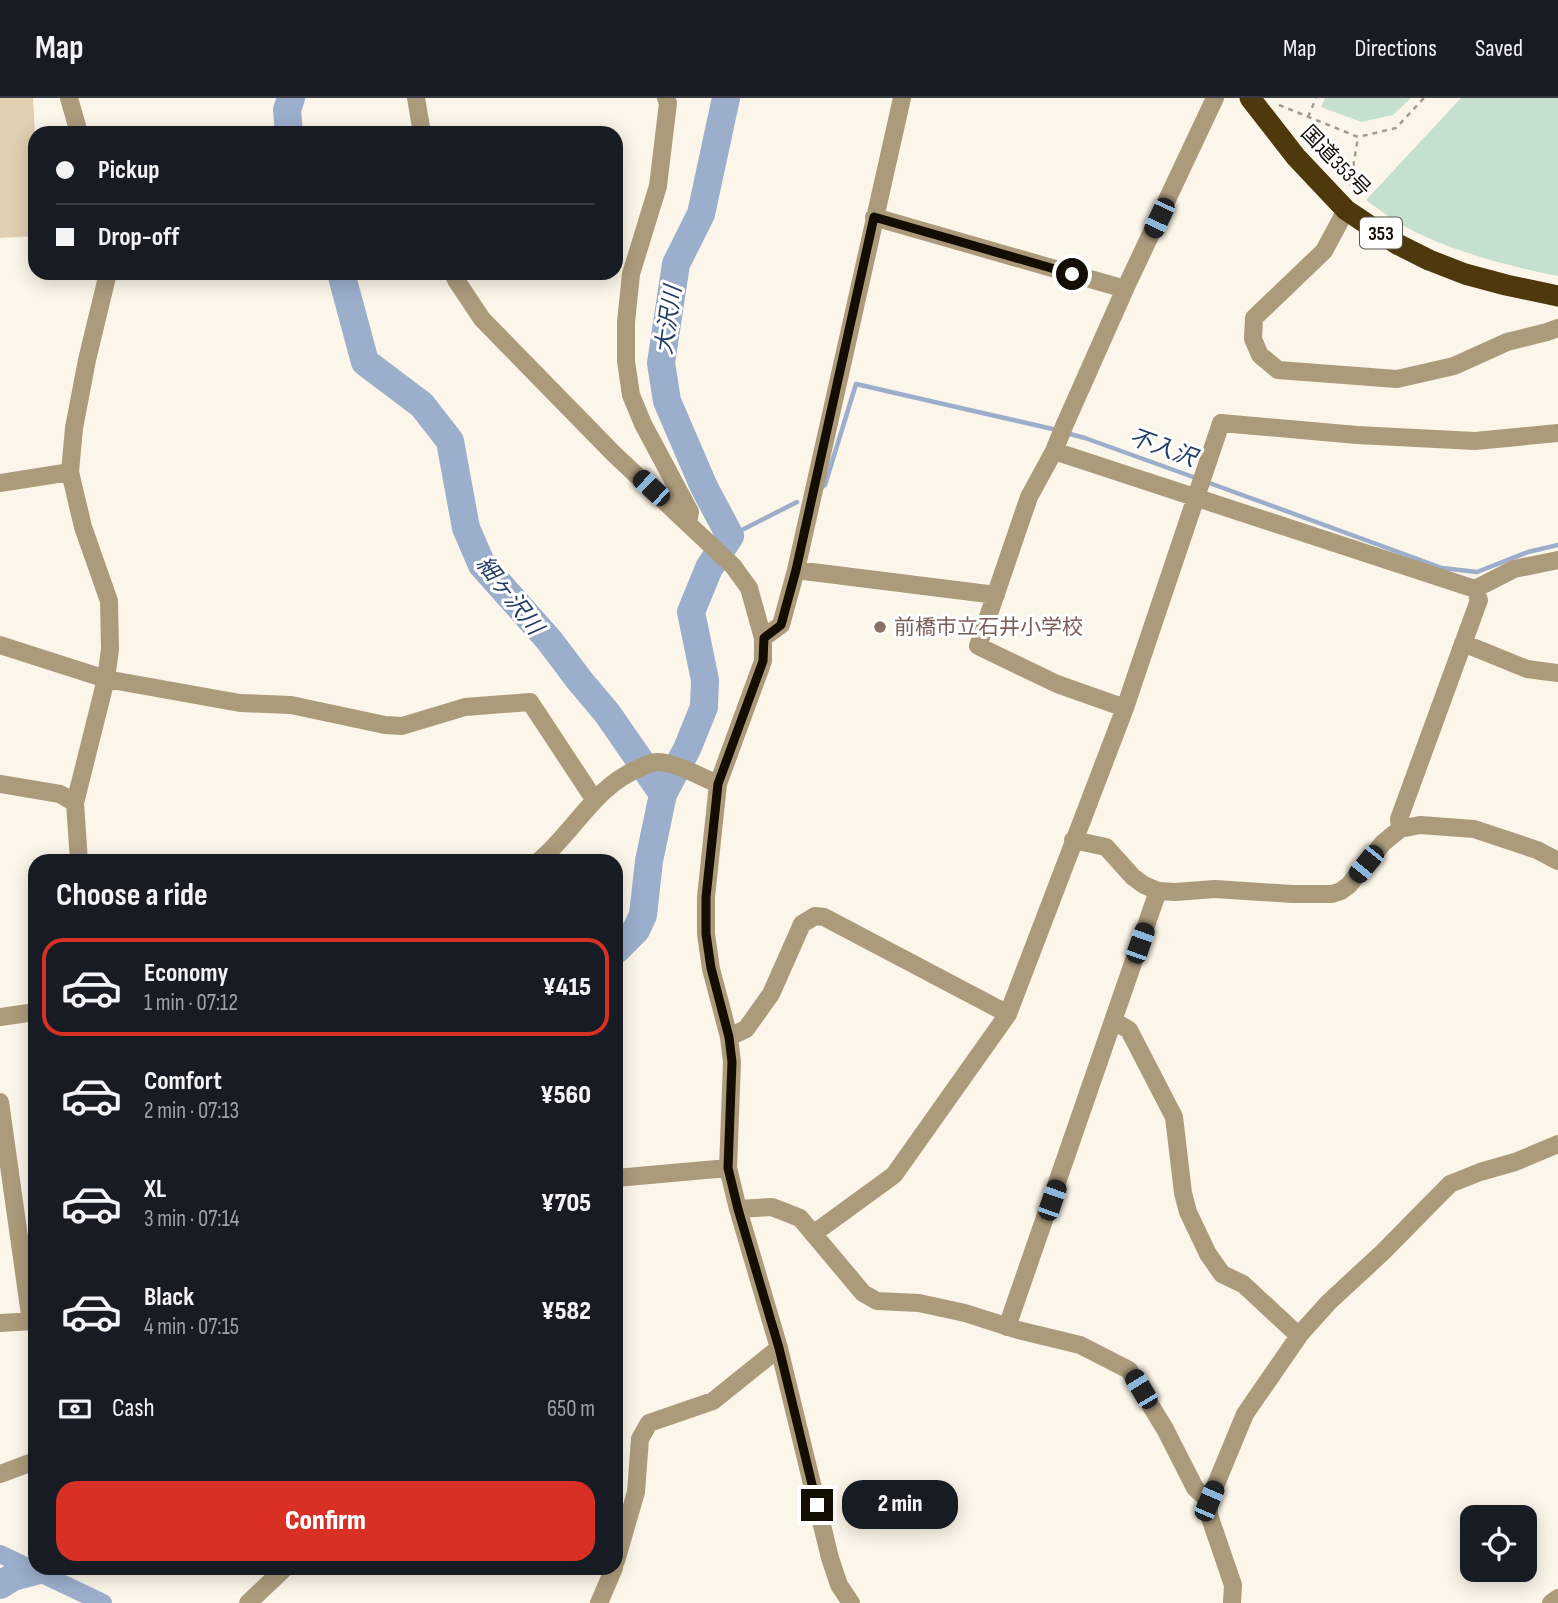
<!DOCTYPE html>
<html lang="en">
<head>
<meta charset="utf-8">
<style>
  body { margin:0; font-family:"Sofia Sans Condensed","Noto Sans JP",sans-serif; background:#242831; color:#f1f3f6; height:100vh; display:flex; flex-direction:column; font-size:26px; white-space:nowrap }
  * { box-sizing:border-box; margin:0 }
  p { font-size:23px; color:#9ea1a6 }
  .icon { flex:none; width:38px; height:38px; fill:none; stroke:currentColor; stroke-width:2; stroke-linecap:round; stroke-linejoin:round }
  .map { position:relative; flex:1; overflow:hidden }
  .side { position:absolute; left:28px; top:756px; width:595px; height:721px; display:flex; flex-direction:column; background:#171b24; border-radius:21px; box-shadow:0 4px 18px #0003 }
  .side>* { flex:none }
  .top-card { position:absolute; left:28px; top:28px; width:595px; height:154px; border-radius:21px; box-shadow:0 4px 18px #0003; display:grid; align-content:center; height:154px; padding:0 28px; background:#171b24 }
  .buttons { position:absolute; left:1460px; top:1407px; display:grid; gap:14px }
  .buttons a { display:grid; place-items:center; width:77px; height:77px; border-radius:14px; background:#171b24; box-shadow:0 4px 18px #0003; font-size:35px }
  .end { position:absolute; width:32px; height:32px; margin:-16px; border:9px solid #130d04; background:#fff; box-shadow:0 0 0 4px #fff }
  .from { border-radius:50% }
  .bubble { position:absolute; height:49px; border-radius:21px; background:#171b24; box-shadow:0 4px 18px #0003; font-size:23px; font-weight:800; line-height:49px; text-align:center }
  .car { position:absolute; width:21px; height:42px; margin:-21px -10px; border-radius:9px; box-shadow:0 0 5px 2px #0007; background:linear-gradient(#222 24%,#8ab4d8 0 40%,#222 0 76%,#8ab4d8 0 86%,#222 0) }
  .top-card b { display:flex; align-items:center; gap:24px; height:66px; font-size:26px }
  .top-card b+b { border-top:2px solid #363941 }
  .top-card i { width:18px; height:18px; background:#f1f3f6 }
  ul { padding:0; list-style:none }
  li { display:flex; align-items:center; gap:21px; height:98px; margin:0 14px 10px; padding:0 14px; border:4px solid transparent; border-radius:21px }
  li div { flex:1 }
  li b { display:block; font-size:26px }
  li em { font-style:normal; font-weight:800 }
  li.selected { border-color:#d93025 }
  li>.icon { width:63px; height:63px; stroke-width:1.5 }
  h2 { padding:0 28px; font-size:32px; line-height:84px }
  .pay { display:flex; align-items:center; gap:18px; height:77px; padding:0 28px; font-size:26px }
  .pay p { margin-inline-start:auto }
  .action { display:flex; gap:14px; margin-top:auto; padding:14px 28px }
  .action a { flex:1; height:80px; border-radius:21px; background:#d93025; color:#fff; font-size:28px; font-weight:800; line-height:80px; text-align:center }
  header { display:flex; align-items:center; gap:42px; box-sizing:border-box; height:98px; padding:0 35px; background:#171b24; border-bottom:2px solid #363941 }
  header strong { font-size:33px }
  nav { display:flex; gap:38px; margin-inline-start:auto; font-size:24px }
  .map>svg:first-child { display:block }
  .green { fill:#c6e0d0 }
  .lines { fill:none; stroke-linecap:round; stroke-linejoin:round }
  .stream { stroke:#9baecc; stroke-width:4.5 }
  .canal { stroke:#9baecc; stroke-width:18 }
  .river { stroke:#9baecc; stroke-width:28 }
  .building { fill:#e1cfb2 }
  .path { stroke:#a29b90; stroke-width:2.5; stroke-dasharray:5 5; stroke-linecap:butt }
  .minor { stroke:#ac9b7b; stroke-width:18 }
  .highway { stroke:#4d390c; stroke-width:21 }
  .route { stroke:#130d04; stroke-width:9 }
  .education-dot { fill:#8d6e63; stroke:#fff; stroke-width:2.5 }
  .labels { text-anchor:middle; stroke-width:6; stroke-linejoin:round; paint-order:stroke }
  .shield { fill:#fff; stroke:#5a564f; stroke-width:2 }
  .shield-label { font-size:19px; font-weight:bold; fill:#130d04 }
  .street-label { font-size:21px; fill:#130d04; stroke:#fff }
  .education-label { font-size:21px; fill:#785e54; stroke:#fff; text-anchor:start }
  .water-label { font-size:23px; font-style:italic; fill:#233d66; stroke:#fff }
</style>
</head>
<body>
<header>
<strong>Map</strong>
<nav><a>Map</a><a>Directions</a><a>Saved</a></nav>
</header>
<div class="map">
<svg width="1558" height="1505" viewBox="0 0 1558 1505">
  <rect width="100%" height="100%" fill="#fcf5e9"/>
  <path class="green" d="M1325,0H1411L1393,17L1361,24L1321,9Z
    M1461,0H1558V178C1507,168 1442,151 1397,124C1386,117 1376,109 1366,102Z"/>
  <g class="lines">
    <path class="stream" d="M1066,335L1085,340L1196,380
      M1204,383L1442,470L1477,474L1528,454L1558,447
      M820,391L825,387L856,286L1057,332
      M730,438L797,404"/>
    <path class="canal" d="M0,1456L103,1505"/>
    <path class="river" d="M289,35L287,12L291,0
      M341,175L365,264L422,307L450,343L466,430L482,467L549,542L580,583L607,615L663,696
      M616,852L636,832L643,817L649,763L663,696L687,651L704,609L705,582L691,514L709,470L730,438L704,389L667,303L661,265L676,166L701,116L726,0
      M0,1487L13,1479L47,1470"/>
  </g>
  <path class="building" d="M0,0H33L35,35V138L0,140Z"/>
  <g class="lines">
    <path class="path" d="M1279,7L1358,39L1396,30L1424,0
      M1308,19L1316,0
      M1350,88L1358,39"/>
    <path class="minor" d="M69,0L79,35
      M416,0L422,35
      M666,0L668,5L658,88L631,176L626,224V263L631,297L643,326L690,414L688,425
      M1346,112L1324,153L1254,220L1253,241L1260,257L1278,272L1397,281L1454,268L1507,244L1547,234L1558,230
      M874,119L1125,191
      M453,175L456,182L482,221L614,356L733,468L749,490L763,540V563L718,686L706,799V836L711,871L729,939L732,964L728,1070L738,1111L779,1250L830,1460L839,1487L851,1505
      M1054,353L1475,491L1479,502L1399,721L1400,731
      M0,385L70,374
      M796,472L996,497
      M1475,491L1514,471L1558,462
      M763,540L781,527L796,472L902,0
      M1463,545L1527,571L1558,575
      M0,547L106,581L240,605L291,607L385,627L402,628L465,609L530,604L594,701
      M1125,610L1057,586L978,548L1029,399L1054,353L1065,326L1125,191L1215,0
      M0,686L60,696L75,705
      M1073,742L1106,749L1133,779L1144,787L1158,793L1175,794L1215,791L1292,796H1332L1341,793L1349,787L1383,745L1400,731L1420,727L1474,731L1537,752L1558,763
      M79,763L75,705L106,581L110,551L109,503L83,429L70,374L74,330L87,262L108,175
      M539,763C575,733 595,687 642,669C646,667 652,664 657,664C675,664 701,679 718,686
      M0,919L35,914
      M1114,923L1129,932L1174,1019L1183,1095L1188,1114L1208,1156L1222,1176L1243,1186L1299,1238
      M729,939L746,931L771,896L802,826L815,818L824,819L1008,916
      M0,1004L31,1224
      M616,1080L728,1070
      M738,1111L772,1109L800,1120L863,1195L877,1203L919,1205L965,1215L1018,1232L1080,1247L1129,1272L1165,1331L1195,1390L1209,1403
      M813,1136L894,1077L1008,916L1125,610L1221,325L1357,337L1475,343L1558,335
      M0,1225L35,1223
      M1007,1229L1158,793
      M0,1376L35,1363
      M616,1463L636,1394L640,1341L649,1325L713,1303L779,1250
      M248,1505L285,1470
      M599,1505L614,1470
      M1232,1505L1233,1487L1209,1417V1403L1245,1316L1301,1235L1329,1204L1383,1154L1450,1086L1480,1074L1515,1064L1558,1046
      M1551,1505L1558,1500"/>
    <path class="highway" d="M1250,0L1296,59L1346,112L1397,146L1429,162L1465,176L1506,187L1558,198"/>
  </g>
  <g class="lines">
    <path class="route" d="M817,1407L779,1250L738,1111L728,1070L732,964L729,939L711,870L706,836V799L718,686L763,563L764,540L781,527L796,472L874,119L1072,176"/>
  </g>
  <circle class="education-dot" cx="880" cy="529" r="7"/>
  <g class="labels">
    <rect class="shield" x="1360" y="119.5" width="42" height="31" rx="5"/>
    <g class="shield-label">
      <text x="1381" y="142">353</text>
    </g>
    <g class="street-label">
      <text transform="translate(1336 63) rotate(46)" y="7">国道353号</text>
    </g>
    <g class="education-label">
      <text x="894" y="536">前橋市立石井小学校</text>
    </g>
    <g class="water-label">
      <text transform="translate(668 222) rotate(-82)" y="8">大沢川</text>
      <text transform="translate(1163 349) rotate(20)" y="8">不入沢</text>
      <text transform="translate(510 497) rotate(52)" y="8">細ヶ沢川</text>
    </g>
  </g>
</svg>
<div class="buttons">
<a><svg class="icon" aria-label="locate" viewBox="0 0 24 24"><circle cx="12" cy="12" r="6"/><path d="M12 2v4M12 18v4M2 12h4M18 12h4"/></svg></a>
</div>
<i class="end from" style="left:1072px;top:176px"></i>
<i class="end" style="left:817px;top:1407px"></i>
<div class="bubble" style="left:842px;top:1382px;width:116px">2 min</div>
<i class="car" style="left:1159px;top:120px;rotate:205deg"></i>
<i class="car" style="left:651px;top:390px;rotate:313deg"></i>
<i class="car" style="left:1366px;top:766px;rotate:219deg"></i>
<i class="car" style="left:1140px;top:845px;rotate:19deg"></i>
<i class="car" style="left:1052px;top:1102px;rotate:19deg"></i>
<i class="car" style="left:1141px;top:1291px;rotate:329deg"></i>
<i class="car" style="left:1209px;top:1403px;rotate:23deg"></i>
<div class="top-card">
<b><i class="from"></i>Pickup</b>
<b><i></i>Drop-off</b>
</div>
<section class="side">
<h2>Choose a ride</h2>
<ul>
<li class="selected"><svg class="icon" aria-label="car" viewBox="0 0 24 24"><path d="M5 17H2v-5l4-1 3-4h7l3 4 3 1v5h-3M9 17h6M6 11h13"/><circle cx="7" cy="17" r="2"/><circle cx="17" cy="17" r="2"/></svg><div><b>Economy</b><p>1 min · 07:12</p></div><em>¥415</em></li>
<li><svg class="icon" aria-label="car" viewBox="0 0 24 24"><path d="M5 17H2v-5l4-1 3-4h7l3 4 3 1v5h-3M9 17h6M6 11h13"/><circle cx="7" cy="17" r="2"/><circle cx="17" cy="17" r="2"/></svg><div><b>Comfort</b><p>2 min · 07:13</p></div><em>¥560</em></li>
<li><svg class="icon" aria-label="car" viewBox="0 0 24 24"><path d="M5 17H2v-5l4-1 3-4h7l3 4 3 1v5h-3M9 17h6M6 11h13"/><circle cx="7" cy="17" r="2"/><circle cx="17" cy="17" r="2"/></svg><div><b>XL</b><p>3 min · 07:14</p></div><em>¥705</em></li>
<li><svg class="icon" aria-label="car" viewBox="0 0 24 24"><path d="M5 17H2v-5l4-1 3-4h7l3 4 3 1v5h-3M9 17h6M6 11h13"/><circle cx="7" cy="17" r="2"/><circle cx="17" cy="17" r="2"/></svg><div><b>Black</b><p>4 min · 07:15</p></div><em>¥582</em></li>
</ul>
<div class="pay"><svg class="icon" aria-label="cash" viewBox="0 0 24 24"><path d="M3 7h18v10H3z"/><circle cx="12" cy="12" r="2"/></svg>Cash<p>650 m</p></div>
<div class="action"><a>Confirm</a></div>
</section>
</div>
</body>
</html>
